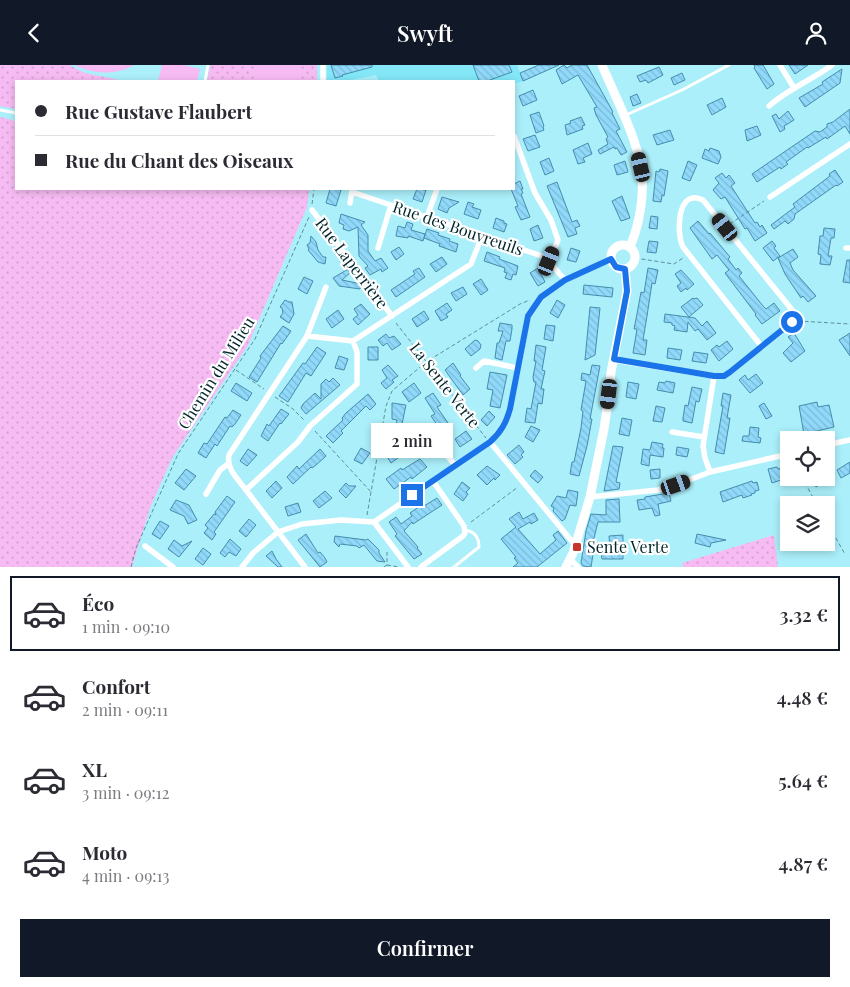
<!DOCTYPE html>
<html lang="fr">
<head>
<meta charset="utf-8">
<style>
  body { margin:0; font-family:"Playfair Display",serif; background:#f2f2f3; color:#2b2b33; height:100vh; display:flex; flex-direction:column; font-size:19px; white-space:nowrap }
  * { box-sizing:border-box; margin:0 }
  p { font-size:16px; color:#7c7c81 }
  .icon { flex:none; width:28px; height:28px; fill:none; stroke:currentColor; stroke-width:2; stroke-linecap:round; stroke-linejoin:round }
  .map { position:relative; height:502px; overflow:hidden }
  .drawer { display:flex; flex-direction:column; background:#fff; flex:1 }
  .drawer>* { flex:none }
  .hud { position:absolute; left:15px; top:15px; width:500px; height:110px; border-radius:0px; box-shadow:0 2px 8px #0003; display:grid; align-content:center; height:110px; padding:0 20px; background:#fff }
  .buttons { position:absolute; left:780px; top:366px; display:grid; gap:10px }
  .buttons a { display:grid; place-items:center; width:55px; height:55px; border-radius:0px; background:#fff; box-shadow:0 2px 8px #0003; font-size:25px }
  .end { position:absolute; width:22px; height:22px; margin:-11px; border:6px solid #1a73e8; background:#fff; box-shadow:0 0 0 2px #fff }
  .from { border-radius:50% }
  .bubble { position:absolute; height:35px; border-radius:0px; background:#fff; box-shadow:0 2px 8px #0003; font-size:16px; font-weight:600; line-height:35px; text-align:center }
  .car { position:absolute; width:15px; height:30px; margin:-15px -8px; border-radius:6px; box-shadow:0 0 4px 1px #0007; background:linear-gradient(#222 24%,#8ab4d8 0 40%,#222 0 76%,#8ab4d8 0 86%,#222 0) }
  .hud b { display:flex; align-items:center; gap:18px; height:48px; font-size:19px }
  .hud b+b { border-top:1px solid #e1e1e2 }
  .hud i { width:12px; height:12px; background:#2b2b33 }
  ul { padding:9px 0 0; list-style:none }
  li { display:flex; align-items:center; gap:15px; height:75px; margin:0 10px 8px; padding:0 10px; border:2px solid transparent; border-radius:0px }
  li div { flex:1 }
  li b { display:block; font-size:19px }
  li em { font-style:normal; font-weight:600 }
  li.active { border-color:#111827 }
  li>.icon { width:45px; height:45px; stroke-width:1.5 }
  .button { display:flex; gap:10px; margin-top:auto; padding:10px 20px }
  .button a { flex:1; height:58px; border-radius:0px; background:#111827; color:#fff; font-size:20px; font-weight:600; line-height:58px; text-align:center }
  header { display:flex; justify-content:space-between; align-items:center; height:65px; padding:0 20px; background:#111827; color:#fff; font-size:22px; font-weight:600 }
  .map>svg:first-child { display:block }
  .built { fill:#83e7f7 }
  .grass { fill:url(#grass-dots) }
  .pitch { fill:#f7bbf3 }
  .building { fill:url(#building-back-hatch); stroke:#458dac }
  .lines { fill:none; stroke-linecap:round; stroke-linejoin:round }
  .path { stroke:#5b9099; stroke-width:1; stroke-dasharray:4 2.5; stroke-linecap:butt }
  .lane { stroke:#fff; stroke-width:3 }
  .street { stroke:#fff; stroke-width:5.5 }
  .secondary { stroke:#fff; stroke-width:9 }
  .route { stroke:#1a73e8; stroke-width:6 }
  .poi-dot { fill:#c5372c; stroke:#fff; stroke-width:2 }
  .labels { text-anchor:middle; stroke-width:4.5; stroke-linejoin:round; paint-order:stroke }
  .street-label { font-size:16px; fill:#00262c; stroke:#fff }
  .poi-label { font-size:16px; fill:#00262c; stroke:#fff; text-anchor:start }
</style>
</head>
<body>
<header><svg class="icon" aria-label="back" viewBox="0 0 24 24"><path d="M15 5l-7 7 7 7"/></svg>Swyft<svg class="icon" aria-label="person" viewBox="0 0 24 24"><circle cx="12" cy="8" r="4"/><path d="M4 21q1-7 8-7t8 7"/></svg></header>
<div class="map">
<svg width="850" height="502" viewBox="0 0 850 502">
  <defs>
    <pattern id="grass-dots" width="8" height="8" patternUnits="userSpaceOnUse" patternTransform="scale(1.25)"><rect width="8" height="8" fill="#f7bbf3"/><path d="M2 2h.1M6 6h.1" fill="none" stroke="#d2a1d0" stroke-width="1.8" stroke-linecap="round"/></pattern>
    <pattern id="building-back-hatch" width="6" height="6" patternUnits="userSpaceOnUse" patternTransform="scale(1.25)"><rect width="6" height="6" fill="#91d9fb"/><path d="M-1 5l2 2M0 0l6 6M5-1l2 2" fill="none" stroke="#7bbad7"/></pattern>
  </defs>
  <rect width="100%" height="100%" fill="#abeffa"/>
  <path class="built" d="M327,0H517L523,16L514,19V16H379L376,10L346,16H327Z"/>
  <path class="grass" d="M0,0H69L85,8L124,16H16V44L0,41Z
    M210,0H317V16H207Z
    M0,52L16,56V124H309L307,142L248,280L172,393L150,443L132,502H0Z
    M774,470L778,502H683L682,498Z"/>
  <path class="pitch" d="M74,0H134C115,11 94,9 74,0Z
    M162,0H184L200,4L197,16H158Z
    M256,0H302L301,16H256Z"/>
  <path class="building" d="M331,0H372V2L342,10L343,11L335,13Z
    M473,0H509L512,7L487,16H479Z
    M539,0H559L523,16L520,8Z
    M564,0L567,3L572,0H587L613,47L612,48L620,64L616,66L627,87L621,90L617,83L615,84L614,82L600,89L598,85L608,79L606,74L608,72L596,50L594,43L597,42L578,10L562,19L556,5Z
    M754,0H763L774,19L767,24L754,3L755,2Z
    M789,0H808L795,9Z
    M659,2L663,10L648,18L646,15L640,17L637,11Z
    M842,4L840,18L805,42L799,33L823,19L822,17Z
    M682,8L685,15L674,20L671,13Z
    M533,25L537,35L523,41L519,31Z
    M637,29L641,38L633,41L630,32Z
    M722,33L726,42L712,50L707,40Z
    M850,44V69L845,61L827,74L826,72L808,83L807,82L786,97L788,99L781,104L780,102L757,117L752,109L815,66L820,67L827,62V59L833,57Z
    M788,46L794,55L784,61L785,64L780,67L772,51L776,49L779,54Z
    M539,47L544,61L543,62L544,65L536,68L530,50Z
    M581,52L585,60L582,61L583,64L567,70L565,60L571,58L570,56Z
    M757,61L761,70L747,76L745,65Z
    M670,65L674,75L657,80L653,70Z
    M535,70L540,82L528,86L523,74Z
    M588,78L592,89L583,93L585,97L578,99L573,85Z
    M710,83L719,86L721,92L718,99L702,93L705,84L709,86Z
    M549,93L554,106L545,110L540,97Z
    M625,96L628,107L617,110L614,100Z
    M688,96L697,100L690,116L682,113Z
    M660,104L668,106L664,131L662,130L661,137L653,136L656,106L659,107Z
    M835,105L843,117L837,121L836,120L795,149L794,154L788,159L785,156L774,164L771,160L795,142L793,139L830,111L829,109Z
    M722,108L726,113L729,110L735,118L731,121L742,138L755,158L757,157L760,162L762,160L767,168L755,176L747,163L745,164L725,132L721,134L713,125L719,118L715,113Z
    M520,116L523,124H521L523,128L521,129L530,152L521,155L515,142L518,141L511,124H514V119Z
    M557,117L572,157L577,155L580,161L575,163L577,169L568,172L547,121Z
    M330,124L341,125L336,141L326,138Z
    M417,124L426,125L422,137L413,134Z
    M622,131L630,153L621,156L612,136Z
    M442,132L459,137L449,143L447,148L438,144Z
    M468,137L474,139L472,142L481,145L478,154L464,149Z
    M341,149L365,157L361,160L368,170V186L375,196L381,193L388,203L382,207L381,204L370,210L365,203L368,201L359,191L358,162L349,166L343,164L344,160L339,158Z
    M651,151L658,152L657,164L649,163Z
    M496,153L504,156V158L507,159L504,167L493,163Z
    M698,156L709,169L710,168L730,192L728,194L736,205L738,203L742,208L739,211L763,241L766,244L774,238L780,246L762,259L755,250L756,249L725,208L729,205L717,190L712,194L690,163Z
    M407,157L413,159L411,165L425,169L423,176L408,171V173L396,171L398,161L405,163Z
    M538,160L543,173L534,176L530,164Z
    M824,163L835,164L834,173H831L828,191H832L830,200L820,199L821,190L818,189L820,171H823Z
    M427,164L439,168L438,170L450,174L449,176L458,179L456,187L439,181L440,179L424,173Z
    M311,171L316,177L318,185L323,192H326L325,199L318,197L308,185L309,184L307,180L310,178Z
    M649,176L658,177L656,188L647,187Z
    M772,176L776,181L774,183L780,191L773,196L763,183Z
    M399,182L404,189L396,195L391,187Z
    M571,183L580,186L576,197L567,195Z
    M793,184L798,192L790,198L793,205L816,231L808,237L803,231L801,233L785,209L778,193Z
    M487,187L500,192L499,194L518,201L516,210L513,209L511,215L505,213L507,208L504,207L505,203L484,196Z
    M442,192L447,199L436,207L430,199Z
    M847,195H850V218L843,217Z
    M350,203L352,206L342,215L361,219L360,224L339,221L333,213Z
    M419,203L425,212L396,232L391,225L415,209L413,206Z
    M538,203L545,217L538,221L530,208Z
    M648,203L658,205L655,219L652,218L647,251L643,275H647L645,290L633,288L637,264H634L637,249L641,227L644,228Z
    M681,205L694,219L687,225L686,223L681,227L677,221L681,218L675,209Z
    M304,212L313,216L307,229L298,224Z
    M481,214L488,225L481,230L473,219Z
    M584,220L613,223L612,232L583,229Z
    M463,222L467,229L456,236L451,228Z
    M693,233L694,234L697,233L703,240L689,252L681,242Z
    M285,235L289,237H292L294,249L289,258L280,252L283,248L282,243L280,242Z
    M557,235L565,240L558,253L550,248Z
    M447,238L452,245L446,249L448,252L441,256L435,246Z
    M361,239L370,249L358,260L353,254L358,250L354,244Z
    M590,242L600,243L595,290L585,295Z
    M338,245L344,254L332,263L326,254Z
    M424,246L429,254L417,262L412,254Z
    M665,249L695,253L702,261L707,256L716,268L707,275L698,264L695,266L688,257L687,267L674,265L675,261L672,260V258L664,257Z
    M500,258L512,260V264L510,276H506L502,295L495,293L497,278H499L503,266H498Z
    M546,260L555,261L553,276L544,274Z
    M283,261L291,266L282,279L281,278L257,317L249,312L261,293L260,291Z
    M794,268L805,286L791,297L783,288L793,278L788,272Z
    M850,268V291L839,275Z
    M386,269L389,273L394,271L401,279L392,285L387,278L383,281L378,275Z
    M475,275L478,276L481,280L480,284L471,291L465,284Z
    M727,276L733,284L719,296L711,285L717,280L719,282Z
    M536,280L546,282L542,305L545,306L541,324H544L542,339L538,338L535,358L525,357L527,343L531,344L536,317H534L533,312L536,296H534Z
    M317,282L326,288L311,311L306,308L288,337L279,331L303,298L305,299Z
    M368,282H378V295H368Z
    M668,283L682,285L680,295L667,293Z
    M694,287L708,289L706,298L692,296Z
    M339,291L348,294L344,305L335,303Z
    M453,298L461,310L460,311L470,324L463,330L445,305Z
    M388,300L398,311L392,315L394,317L386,324L381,318L387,313L382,305Z
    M592,300L600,301L590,354H592L587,381L579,411L570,409L572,397H574L581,363L583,346L581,345L586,316L581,315L582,308L590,310Z
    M490,307L507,310L500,343L490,341L493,325L487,324Z
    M756,309L763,318L750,328L739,315L745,310L748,315Z
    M333,313L340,320L306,349L301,343L303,339L315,328L321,334V319L326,314L329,317Z
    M666,316L675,318L673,328L657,325L659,317L665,318Z
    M628,317L639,319L636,334L626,332Z
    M236,318L252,328L247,336L231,326Z
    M414,318L421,328L409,337L402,327Z
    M692,322L702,324L699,337L696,336L692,358L683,356V353L685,340L688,341Z
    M433,328L441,340L437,342L448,358L440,364L431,351L435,349L425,333Z
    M723,328L731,330L727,353H730L724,389L715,387L723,341H721Z
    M368,329L376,339L370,345L366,341L341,366L343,368L333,378L326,371L343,355L342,353L346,348Z
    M817,337L818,342L829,340L834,362L804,369L799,341Z
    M392,338L406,340L402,359L406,360L402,374L397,373V370L395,369L397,355L392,354Z
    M764,338L772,351L766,354L759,341Z
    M656,341L665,343L662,357L653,356Z
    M281,344L289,349L281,359L280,358L268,376L261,371L267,359L269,361Z
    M233,345L241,350L235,359L232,362L230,361L217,381L215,379L206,393L198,388L204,378L207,379L225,352L227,353Z
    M489,346L495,352L487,361L481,355Z
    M622,353L632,355L629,371L619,369Z
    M531,361L540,365L533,377L525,372Z
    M750,362L759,363L758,372L761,373L760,378L742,376L743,371H749Z
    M466,366L472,374L460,382L455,374Z
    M652,377L663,379L662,383H664L663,392L650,390L649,401L641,399L643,384L650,385Z
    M519,380L524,387L521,390L523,392L515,399L507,390Z
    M613,381L623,382L616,417L620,418L619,424L604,426Z
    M396,382L402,390L391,398L386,390Z
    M677,382L689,384L687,392L676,390Z
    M361,383L370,388L362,399L354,395Z
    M248,384L257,390L247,401L240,396Z
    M320,384L326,391L316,400L312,403L311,402L293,419L287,412L297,401L299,404Z
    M420,394L427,402L412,414L411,412L394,424L386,414L401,403L402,405Z
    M850,397V408L841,413L837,405Z
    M487,401L500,410L495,415L494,413L487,420L477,410Z
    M777,402L778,404L787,402L789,410L780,412L781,415L772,418L768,404Z
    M186,404L196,411L184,425L175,418Z
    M660,404V413L651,414L650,405Z
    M535,405L543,412L538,418L530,411Z
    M810,412H831L816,422Z
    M276,416L282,423L272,433L266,426Z
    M752,416L753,418L757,417L759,425L755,426V428L751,429L752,430L743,433L742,430L723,437L720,427Z
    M462,417L470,423L466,427L468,429L463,436L454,429Z
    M346,418L349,421H356L346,433L339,426Z
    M568,425L578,427L576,441L570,440L565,454L562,456L553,446L554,443L551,441L557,431L566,433Z
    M325,426L332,433L319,443L313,436Z
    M669,428L671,436L658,439L660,450L655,451L652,443L639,445L637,435L645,434V432Z
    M227,431L235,437L214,467L216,469L212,475L204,468L208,463L205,460L214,449L216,450L215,447Z
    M437,433L442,440L413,459L412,457L404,466L418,482L417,483L422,489L414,494L395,471L397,469L389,457L396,452L401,459L412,451L410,448L423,439L424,441Z
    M619,434L620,457H598L593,477H595L591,502L583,501L581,498L586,466L591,449L606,450V435Z
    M176,435L189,440L197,455L188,459L184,451L170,445Z
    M298,438L301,447L288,451L285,442Z
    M519,447L523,454L534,448L538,455L531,459L530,457L518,464L540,489L556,475L553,470L558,466L567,478L537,502H513L518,498L514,493L516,492L501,474L516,462L509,454Z
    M249,454L256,460L246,472L239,466Z
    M160,456L169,461L160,474L152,469Z
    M306,469L318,488L320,487L325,493L327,497L320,502L298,475Z
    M697,469L726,475L711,478L710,482L695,478Z
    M623,470V494H602L600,482L610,483L609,471Z
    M335,471L366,475L368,474L379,485V488L385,497L377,496L364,480L359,483L357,481L340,479L339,482L334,477Z
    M230,474L241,484L236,491L229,487L225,492L220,488Z
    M174,475L182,481L192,476L179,492L168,484Z
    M203,483L211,489L203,500L195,494Z
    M272,486L276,494L282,502H278L266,491Z"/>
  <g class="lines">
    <path class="path" d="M312,139L314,124
      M730,159L764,136
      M635,193L674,199L683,193
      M798,256L850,259
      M396,258L486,373
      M236,305L264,324
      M275,332L293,344L305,356
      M315,366L371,427
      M802,412L817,440
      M367,450L386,341L392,326L426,297L520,239L530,235
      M826,456L845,489
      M471,457L518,422
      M387,500L399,502
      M131,502L136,483L178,389L255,274L309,152
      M384,502L387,500V487"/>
    <path class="lane" d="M205,16L208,0
      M0,45L16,48
      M626,50L682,25L729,0
      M454,502L479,482C479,472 474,466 464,465"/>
    <path class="street" d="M780,0L794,23
      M323,16V0
      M769,41C788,24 812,15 832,0
      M514,71L535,128L551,155L558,175L549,197
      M352,127L545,192L565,215
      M770,132L850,79
      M350,138L352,126
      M312,145L392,251
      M427,152L437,124
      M378,183L391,140
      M846,183H850
      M307,271L326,222
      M614,295L714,311L703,381L705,393L710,407
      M476,303L484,296L518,303
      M714,311H724L730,307L790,259L794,250L793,246L703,135C677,122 676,168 683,182L762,282
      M422,367L432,373L455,400
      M672,367L704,372
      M490,377L575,480
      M826,380L850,375
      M246,425C238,414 226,404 229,390L307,271L353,276
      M206,429L220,405L228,399
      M590,432L658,425L676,420L710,407L789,389
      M374,457L408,502
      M145,481L173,502
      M570,494L578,502
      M242,502L253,488L278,467L302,459L341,455L374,457L490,377C500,367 506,358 510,345L528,251L541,232L565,215L611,194
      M305,502L246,425L298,377L310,361L357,319V287L353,276L471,199L482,171
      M421,502L463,471L465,468L464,461L433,416"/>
    <path class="secondary" d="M602,0C615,31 635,69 641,102C645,128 640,158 630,182
      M611 192a12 12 0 1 1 24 0a12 12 0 1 1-24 0Z
      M566,502L573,488L590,432L604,364L609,329L611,307L627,226L625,204"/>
  </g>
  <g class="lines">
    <path class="route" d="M412,430L490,377C501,367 506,358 510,344L528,251L541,232L565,215L611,194L616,202L625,204L627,226L614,294L714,311H724L730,307L792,257"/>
  </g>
  <rect class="poi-dot" x="572" y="477" width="10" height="10" rx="2.5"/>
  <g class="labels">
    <g class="street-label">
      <text transform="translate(458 163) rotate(19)" y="6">Rue des Bouvreuils</text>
      <text transform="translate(352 198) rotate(53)" y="6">Rue Laperrière</text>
      <text transform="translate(216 308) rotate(-58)" y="6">Chemin du Milieu</text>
      <text transform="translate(445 320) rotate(52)" y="6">La Sente Verte</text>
    </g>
    <g class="poi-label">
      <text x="587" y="488">Sente Verte</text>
    </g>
  </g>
</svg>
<div class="buttons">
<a><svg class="icon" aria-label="locate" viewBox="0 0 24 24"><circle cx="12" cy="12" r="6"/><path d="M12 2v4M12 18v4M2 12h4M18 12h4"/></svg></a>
<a><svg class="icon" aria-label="layers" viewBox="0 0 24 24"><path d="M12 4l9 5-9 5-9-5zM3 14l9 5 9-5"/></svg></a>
</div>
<i class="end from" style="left:792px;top:257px"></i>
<i class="end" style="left:412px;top:430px"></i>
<div class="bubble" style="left:371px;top:358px;width:82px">2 min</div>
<i class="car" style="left:641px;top:102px;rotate:347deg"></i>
<i class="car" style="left:725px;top:162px;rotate:321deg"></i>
<i class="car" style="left:549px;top:196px;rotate:22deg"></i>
<i class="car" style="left:609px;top:329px;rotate:187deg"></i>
<i class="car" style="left:676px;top:420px;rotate:71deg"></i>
<div class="hud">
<b><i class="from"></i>Rue Gustave Flaubert</b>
<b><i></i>Rue du Chant des Oiseaux</b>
</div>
</div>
<section class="drawer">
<ul>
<li class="active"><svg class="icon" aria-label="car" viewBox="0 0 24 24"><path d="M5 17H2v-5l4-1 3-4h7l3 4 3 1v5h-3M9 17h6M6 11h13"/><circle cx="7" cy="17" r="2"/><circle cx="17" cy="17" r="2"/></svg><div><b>Éco</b><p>1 min · 09:10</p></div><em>3.32 €</em></li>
<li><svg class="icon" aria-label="car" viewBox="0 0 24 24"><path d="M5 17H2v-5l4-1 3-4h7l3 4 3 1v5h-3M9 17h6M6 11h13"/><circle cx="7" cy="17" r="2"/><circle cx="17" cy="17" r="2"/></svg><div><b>Confort</b><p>2 min · 09:11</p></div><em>4.48 €</em></li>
<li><svg class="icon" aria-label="car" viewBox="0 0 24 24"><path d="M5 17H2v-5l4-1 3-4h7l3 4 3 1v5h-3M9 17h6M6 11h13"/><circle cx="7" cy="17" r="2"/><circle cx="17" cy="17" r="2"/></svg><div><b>XL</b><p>3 min · 09:12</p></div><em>5.64 €</em></li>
<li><svg class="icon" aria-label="car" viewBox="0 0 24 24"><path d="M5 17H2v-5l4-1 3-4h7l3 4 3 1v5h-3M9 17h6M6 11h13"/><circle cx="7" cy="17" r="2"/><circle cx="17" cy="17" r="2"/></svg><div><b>Moto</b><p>4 min · 09:13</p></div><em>4.87 €</em></li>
</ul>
<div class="button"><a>Confirmer</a></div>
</section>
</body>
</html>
